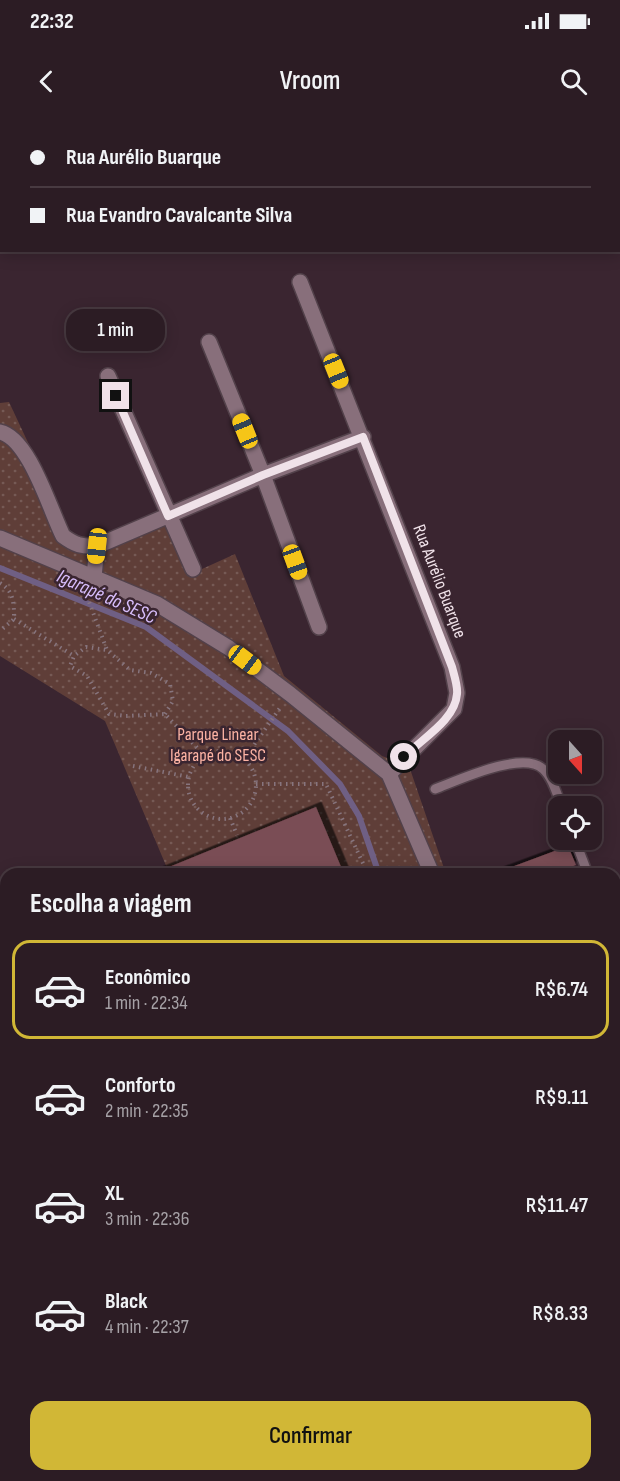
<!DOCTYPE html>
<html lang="pt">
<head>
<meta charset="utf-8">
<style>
  body { margin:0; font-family:"Sofia Sans Condensed",sans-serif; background:#382931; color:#f1f3f6; height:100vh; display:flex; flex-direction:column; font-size:22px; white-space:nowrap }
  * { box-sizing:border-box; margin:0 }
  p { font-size:20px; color:#a6a1a6 }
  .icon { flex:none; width:33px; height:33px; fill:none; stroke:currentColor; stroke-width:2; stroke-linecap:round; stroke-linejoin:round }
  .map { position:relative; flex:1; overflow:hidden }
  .side { position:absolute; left:0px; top:748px; width:621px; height:614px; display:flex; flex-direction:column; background:#2c1c24; border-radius:18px 18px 0 0; box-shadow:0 3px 15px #0003,0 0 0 2px #483a41 }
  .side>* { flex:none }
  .guide { position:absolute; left:0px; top:0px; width:621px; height:132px; box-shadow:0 3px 15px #0003,0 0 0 2px #483a41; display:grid; align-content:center; height:132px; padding:0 30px; background:#2c1c24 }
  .needle { width:39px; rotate:159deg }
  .fabs { position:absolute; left:548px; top:610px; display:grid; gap:12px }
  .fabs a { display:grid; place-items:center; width:54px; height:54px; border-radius:12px; background:#2c1c24; box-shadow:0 3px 15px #0003,0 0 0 2px #483a41; font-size:30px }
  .end { position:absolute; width:27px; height:27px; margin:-14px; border:8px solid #f0e2e9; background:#111; box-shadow:0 0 0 3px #111 }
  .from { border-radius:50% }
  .bubble { position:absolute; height:42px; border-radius:18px; background:#2c1c24; box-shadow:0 3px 15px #0003,0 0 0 2px #483a41; font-size:20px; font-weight:600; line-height:42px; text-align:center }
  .car { position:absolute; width:18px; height:36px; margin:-18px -9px; border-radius:8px; box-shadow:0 0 4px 2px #0007; background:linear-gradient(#f5c518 24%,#345 0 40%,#f5c518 0 76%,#345 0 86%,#f5c518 0) }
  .guide b { display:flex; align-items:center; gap:21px; height:57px; font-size:22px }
  .guide b+b { border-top:2px solid #483a41 }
  .guide i { width:15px; height:15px; background:#f1f3f6 }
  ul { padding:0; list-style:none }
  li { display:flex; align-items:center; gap:18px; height:99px; margin:0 12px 9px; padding:0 18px; border:3px solid transparent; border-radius:18px }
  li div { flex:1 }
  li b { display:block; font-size:22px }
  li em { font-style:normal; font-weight:600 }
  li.current { border-color:#d1b736 }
  li>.icon { width:54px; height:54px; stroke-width:1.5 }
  h2 { padding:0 30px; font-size:27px; line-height:72px }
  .primary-button { display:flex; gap:12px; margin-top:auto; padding:12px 30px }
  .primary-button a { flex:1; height:69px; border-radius:18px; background:#d1b736; color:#111; font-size:24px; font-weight:600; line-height:69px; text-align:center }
  .status { display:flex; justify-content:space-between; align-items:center; height:42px; padding:0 30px; background:#2c1c24; direction:ltr }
  .status svg { height:16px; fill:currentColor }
  header { display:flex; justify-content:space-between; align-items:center; height:78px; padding:0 30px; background:#2c1c24; font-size:27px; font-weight:600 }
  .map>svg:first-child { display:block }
  .park { fill:url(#park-dots) }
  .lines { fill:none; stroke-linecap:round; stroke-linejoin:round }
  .stream { stroke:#6f5f84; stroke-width:6 }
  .building { fill:#7a4e55; filter:url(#shadow) }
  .lane-casing { stroke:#52414a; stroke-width:12 }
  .street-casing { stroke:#52414a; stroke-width:18 }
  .secondary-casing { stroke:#52414a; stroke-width:18 }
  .path { stroke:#87757e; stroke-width:4; stroke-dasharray:1.5 4.5; stroke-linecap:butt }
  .lane { stroke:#886f7b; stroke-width:9 }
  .street { stroke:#886f7b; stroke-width:15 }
  .secondary { stroke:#886f7b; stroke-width:15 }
  .route { stroke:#f0e2e9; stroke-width:8 }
  .labels { text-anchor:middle; stroke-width:5; stroke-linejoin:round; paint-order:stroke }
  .street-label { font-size:18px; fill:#f0e2e9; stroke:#3a2530 }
  .park-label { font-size:18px; fill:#fdb3a4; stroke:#3a2530 }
  .water-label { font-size:20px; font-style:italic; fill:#d7bdfb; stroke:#3a2530 }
</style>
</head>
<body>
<div class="status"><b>22:32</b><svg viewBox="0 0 49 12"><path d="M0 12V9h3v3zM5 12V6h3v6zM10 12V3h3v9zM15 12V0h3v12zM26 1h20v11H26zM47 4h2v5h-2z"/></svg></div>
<header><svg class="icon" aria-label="back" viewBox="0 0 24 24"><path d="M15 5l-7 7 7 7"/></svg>Vroom<svg class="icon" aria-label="search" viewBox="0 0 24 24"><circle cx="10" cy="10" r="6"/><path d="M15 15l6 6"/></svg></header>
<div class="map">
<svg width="620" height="1361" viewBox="0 0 620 1361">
  <defs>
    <pattern id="park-dots" width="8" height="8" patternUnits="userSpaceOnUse" patternTransform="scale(1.5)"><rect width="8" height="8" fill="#5f3e38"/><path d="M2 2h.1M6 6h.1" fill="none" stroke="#765a55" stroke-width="1.8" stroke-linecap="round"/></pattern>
    <filter id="shadow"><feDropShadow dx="5.5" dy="-5.5" stdDeviation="0" flood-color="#0009"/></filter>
  </defs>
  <rect width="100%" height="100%" fill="#3a2530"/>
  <path class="park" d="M9,282L70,412L83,425L177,400L202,449L235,434L284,556L382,636L409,646L446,754H344L316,687L167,748L105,601L0,536V283Z"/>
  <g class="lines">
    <path class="stream" d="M0,448L146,507L288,611L340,664L359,696L379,754
      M615,966H620"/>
  </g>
  <path class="building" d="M316,687L344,754H280L278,748L261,754H152Z
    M568,726L576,745L552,754H499L498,752Z
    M615,1048L620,1050V1081L615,1079Z
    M615,1111L620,1113V1144L615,1142Z
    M615,1177L620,1178V1209L615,1207Z"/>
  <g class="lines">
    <g class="lane-casing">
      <path id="lane" d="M435,669C459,660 523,630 543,649C553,658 557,675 562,687
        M575,720L588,754
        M615,1025L620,1026
        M615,1237L620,1239
        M363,1356V1361"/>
    </g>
    <g class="street-casing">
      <path id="street" d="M300,162L452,547L457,573L454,589L389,654
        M209,222L263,355L319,507
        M108,256L193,449
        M0,312C29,318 50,390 63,416C75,425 82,427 97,426L263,355L363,317
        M0,418L157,484L229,528L290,574L389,654L432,754
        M94,457L97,426"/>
    </g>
    <g class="secondary-casing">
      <path id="secondary" d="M615,803L620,801
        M0,1030L6,1027"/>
    </g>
    <path class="path" d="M0,463C14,471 14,484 14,499L0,511
      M85,471L107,530
      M14,499L74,536
      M165,594L173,581L170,564L151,553L130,550L107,530L86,527L74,536L70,546L87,556L109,594L126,596L165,594L205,636
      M188 665a34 34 0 1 1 68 0a34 34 0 1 1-68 0Z
      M244,639L280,588
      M133,646L189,657
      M256,664H326L368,754
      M230,698L237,715"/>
    <use href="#lane" class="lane"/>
    <use href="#street" class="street"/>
    <use href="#secondary" class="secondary"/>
  </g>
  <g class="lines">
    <path class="route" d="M116,276L168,396L263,355L363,317L452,547C454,555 458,566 457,574C455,601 421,619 404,637"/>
  </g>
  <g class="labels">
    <g class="street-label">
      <text transform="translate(440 461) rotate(69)" y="6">Rua Aurélio Buarque</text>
    </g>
    <g class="park-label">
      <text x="218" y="620">Parque Linear<tspan x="218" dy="21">Igarapé do SESC</tspan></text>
    </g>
    <g class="water-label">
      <text transform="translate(107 476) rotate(24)" y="7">Igarapé do SESC</text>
    </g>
  </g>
</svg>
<div class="fabs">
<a><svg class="needle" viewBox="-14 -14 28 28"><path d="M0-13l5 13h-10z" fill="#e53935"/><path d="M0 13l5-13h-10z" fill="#a6a1a6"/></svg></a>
<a><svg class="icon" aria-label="locate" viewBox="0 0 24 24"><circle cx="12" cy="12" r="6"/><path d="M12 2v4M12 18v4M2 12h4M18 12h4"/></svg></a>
</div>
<i class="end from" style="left:404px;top:637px"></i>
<i class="end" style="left:116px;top:276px"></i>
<div class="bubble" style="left:66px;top:189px;width:99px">1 min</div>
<i class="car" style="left:336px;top:251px;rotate:158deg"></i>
<i class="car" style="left:245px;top:311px;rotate:338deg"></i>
<i class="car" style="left:97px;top:426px;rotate:186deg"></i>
<i class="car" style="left:295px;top:442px;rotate:160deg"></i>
<i class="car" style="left:245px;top:540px;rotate:127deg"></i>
<div class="guide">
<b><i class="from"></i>Rua Aurélio Buarque</b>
<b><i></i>Rua Evandro Cavalcante Silva</b>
</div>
<section class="side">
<h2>Escolha a viagem</h2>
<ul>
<li class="current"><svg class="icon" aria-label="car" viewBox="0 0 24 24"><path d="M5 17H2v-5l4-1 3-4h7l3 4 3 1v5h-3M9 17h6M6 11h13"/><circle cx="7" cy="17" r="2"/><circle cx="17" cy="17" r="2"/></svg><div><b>Econômico</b><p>1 min · 22:34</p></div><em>R$6.74</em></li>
<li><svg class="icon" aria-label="car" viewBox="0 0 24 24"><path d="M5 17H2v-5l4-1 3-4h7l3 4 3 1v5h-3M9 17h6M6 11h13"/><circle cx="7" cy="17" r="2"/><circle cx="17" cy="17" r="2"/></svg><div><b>Conforto</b><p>2 min · 22:35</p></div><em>R$9.11</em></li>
<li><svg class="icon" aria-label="car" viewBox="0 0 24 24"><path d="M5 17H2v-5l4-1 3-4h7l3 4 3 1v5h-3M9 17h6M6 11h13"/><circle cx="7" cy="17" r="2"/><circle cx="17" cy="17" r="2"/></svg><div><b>XL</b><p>3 min · 22:36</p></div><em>R$11.47</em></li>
<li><svg class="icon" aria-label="car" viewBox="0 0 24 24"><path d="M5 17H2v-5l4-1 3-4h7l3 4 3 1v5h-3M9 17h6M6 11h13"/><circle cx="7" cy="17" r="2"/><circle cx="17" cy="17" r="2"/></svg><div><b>Black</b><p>4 min · 22:37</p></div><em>R$8.33</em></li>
</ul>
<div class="primary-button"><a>Confirmar</a></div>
</section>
</div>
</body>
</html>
